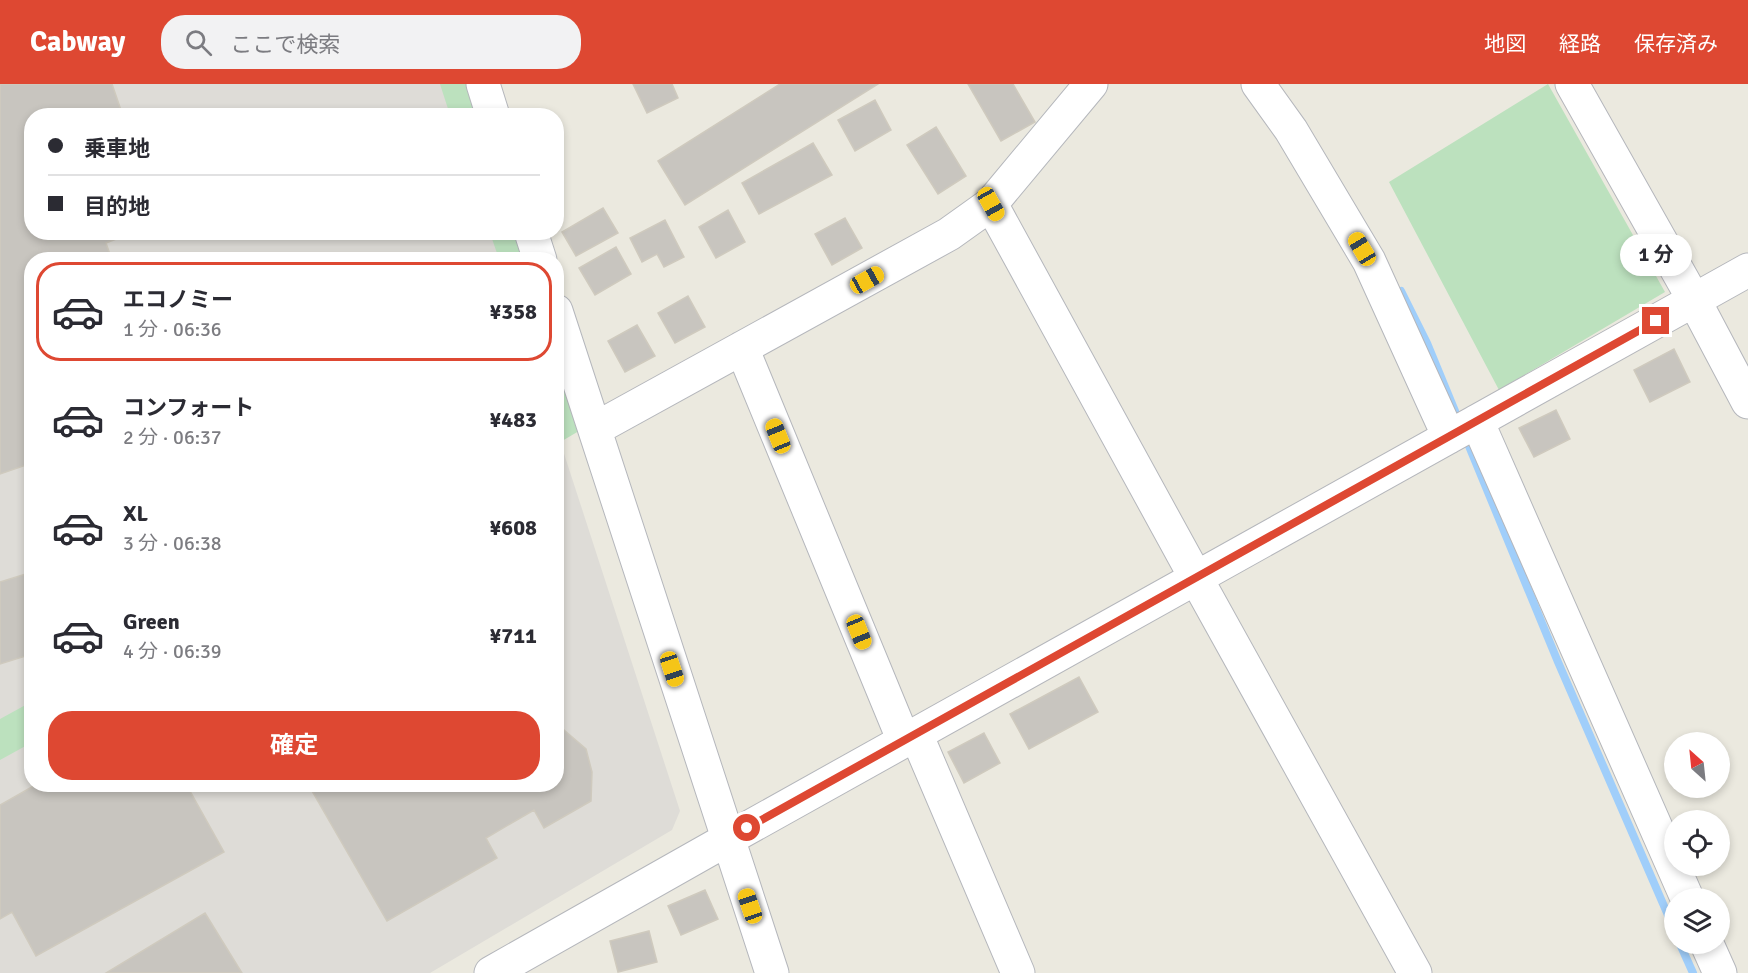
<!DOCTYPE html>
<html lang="ja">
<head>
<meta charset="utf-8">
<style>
  body { margin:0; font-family:Signika,"Noto Sans JP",sans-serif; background:#f2f2f3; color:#2b2b33; height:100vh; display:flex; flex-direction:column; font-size:22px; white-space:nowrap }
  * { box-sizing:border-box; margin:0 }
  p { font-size:20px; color:#7c7c81 }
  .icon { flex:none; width:33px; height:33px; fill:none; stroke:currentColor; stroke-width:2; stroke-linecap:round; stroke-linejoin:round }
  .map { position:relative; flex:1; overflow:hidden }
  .sheet { position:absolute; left:24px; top:168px; width:540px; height:540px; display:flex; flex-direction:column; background:#fff; border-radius:24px; box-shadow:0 3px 9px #0003 }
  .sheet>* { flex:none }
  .hud { position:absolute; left:24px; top:24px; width:540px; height:132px; border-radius:24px; box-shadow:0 3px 9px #0003; display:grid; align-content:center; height:132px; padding:0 24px; background:#fff }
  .needle { width:39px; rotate:333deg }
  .controls { position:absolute; left:1664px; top:648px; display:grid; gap:12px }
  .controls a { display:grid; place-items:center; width:66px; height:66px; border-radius:50%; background:#fff; box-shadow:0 3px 9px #0003; font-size:30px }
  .end { position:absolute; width:27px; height:27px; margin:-14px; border:8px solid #de4832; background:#fff; box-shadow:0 0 0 3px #fff }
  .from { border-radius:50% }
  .bubble { position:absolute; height:42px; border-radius:21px; background:#fff; box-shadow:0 3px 9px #0003; font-size:20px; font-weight:700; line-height:42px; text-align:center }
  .car { position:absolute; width:18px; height:36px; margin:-18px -9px; border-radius:8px; box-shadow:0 0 4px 2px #0007; background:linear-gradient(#f5c518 24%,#345 0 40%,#f5c518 0 76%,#345 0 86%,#f5c518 0) }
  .hud b { display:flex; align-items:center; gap:21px; height:57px; font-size:22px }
  .hud b+b { border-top:2px solid #e1e1e2 }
  .hud i { width:15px; height:15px; background:#2b2b33 }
  ul { padding:10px 0 0; list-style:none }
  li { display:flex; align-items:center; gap:18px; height:99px; margin:0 12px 9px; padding:0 12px; border:3px solid transparent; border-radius:24px }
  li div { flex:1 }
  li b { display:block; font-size:22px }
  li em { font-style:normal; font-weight:700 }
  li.active { border-color:#de4832 }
  li>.icon { width:54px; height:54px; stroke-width:1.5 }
  .button { display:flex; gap:12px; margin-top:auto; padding:12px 24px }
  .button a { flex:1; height:69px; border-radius:24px; background:#de4832; color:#fff; font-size:24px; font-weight:700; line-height:69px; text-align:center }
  header { display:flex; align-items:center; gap:36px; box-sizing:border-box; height:84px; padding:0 30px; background:#de4832; color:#fff }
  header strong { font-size:28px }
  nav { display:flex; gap:33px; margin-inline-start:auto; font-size:21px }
  .search { width:420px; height:54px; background:#f2f2f3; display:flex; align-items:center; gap:15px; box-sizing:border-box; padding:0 21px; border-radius:24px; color:#7c7c81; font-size:22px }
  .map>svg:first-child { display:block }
  .industrial { fill:#dedcd7 }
  .green { fill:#bce1be }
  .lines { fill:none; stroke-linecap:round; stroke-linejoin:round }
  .stream { stroke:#a0cefa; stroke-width:8 }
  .building { fill:#c8c5bf; stroke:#cfcabe; stroke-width:1.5 }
  .minor-casing { stroke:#b5b7bc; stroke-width:35 }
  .minor { stroke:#fff; stroke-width:33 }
  .route { stroke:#de4832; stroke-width:8 }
</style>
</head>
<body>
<header>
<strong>Cabway</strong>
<div class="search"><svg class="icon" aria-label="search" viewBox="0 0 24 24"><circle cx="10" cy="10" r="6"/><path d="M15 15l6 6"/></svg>ここで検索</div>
<nav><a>地図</a><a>経路</a><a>保存済み</a></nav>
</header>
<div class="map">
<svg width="1748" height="889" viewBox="0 0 1748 889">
  <rect width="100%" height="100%" fill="#ebe9df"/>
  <path class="industrial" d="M0,0H442L453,31L32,32V148L491,149L500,175L32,176V700H556L557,348L680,727L672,746L430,889H0Z"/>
  <path class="green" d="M440,0H480L491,31H450Z
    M1548,0L1665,208L1499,306L1389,98Z
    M490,149H530L537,175H499Z
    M556,255L584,344L557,360V327L561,324L557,325Z
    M31,618V659L0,676V635Z"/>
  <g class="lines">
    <path class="stream" d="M1401,207L1427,259L1455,327
      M1464,350L1558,578L1674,845
      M1680,860L1693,889"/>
  </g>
  <path class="building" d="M0,0H112L123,32H32V148H134L106,159L112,176H32V379L0,390Z
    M633,0H672L678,14L647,29Z
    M780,0H878L685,121L658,77Z
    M968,0H1013L1035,38L1001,57Z
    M875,16L891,46L855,67L838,36Z
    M936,43L966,92L938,110L907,61Z
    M813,59L832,91L759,130L742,99Z
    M603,124L618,149L576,172L562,148Z
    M728,126L745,158L716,174L699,143Z
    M845,134L862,164L832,181L815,150Z
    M665,136L684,173L664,183L657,170L642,178L630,154Z
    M616,163L631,190L595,211L579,184Z
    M688,212L705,243L675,259L658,229Z
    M637,241L655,272L625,288L608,257Z
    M1674,265L1690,298L1650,318L1634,286Z
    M1556,326L1570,355L1534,373L1519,344Z
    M32,488V570L0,580V498Z
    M1079,593L1098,628L1029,665L1010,630Z
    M564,646L586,665L592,688L591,717L544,744L534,726L486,754L497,774L387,837L308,700H556V650Z
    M984,649L1000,679L964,699L948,668Z
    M37,700H186L224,768L36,872L12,828L0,835V721Z
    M705,806L718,835L681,851L668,822Z
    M205,829L242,889H106Z
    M649,847L657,878L618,888L610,857Z"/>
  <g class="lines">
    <g class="minor-casing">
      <path id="minor" d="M483,0L493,32
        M1258,0L1291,46L1369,177L1449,353
        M1572,0L1694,216L1748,318
        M991,120L1196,494L1415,889
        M531,148L540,176
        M556,227L772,889
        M742,264L904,657
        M1477,337L1687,814
        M595,345L949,150L991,120L1091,0
        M916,650L1018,889
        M1707,860L1720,889
        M491,889L728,755L1748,186"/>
    </g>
    <use href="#minor" class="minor"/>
  </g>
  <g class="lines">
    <path class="route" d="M747,744L1656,237"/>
  </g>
</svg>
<div class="controls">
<a><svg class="needle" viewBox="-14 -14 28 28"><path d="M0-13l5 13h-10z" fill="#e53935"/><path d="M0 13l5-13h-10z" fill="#7c7c81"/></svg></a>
<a><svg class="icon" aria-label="locate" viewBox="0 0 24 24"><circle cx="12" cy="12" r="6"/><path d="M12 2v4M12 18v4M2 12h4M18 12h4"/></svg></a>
<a><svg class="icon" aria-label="layers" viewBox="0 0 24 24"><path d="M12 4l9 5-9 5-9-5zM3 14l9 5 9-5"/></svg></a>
</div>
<i class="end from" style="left:747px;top:744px"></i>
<i class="end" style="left:1656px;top:237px"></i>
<div class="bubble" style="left:1620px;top:150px;width:72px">1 分</div>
<i class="car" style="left:991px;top:120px;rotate:151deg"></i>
<i class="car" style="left:1362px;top:165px;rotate:329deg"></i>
<i class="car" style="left:867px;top:196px;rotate:61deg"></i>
<i class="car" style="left:778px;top:352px;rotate:338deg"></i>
<i class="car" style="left:859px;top:548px;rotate:158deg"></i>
<i class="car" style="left:672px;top:585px;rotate:162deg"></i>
<i class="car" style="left:750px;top:822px;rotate:341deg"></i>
<div class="hud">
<b><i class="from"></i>乗車地</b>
<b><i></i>目的地</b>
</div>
<section class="sheet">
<ul>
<li class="active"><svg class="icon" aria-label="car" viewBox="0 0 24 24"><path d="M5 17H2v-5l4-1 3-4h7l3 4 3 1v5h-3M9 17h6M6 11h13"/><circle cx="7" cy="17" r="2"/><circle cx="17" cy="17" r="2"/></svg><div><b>エコノミー</b><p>1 分 · 06:36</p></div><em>¥358</em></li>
<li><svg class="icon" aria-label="car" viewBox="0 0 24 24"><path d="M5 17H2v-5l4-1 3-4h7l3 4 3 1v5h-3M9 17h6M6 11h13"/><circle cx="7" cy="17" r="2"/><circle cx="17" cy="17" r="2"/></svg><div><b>コンフォート</b><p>2 分 · 06:37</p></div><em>¥483</em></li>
<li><svg class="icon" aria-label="car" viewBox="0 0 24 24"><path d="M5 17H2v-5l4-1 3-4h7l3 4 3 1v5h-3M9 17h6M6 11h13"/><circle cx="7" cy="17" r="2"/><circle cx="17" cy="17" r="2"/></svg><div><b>XL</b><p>3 分 · 06:38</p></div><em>¥608</em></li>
<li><svg class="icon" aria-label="car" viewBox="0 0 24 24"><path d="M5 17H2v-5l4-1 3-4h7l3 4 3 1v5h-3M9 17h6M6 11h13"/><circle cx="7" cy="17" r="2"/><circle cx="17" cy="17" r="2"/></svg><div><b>Green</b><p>4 分 · 06:39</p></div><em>¥711</em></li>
</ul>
<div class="button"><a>確定</a></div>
</section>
</div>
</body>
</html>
